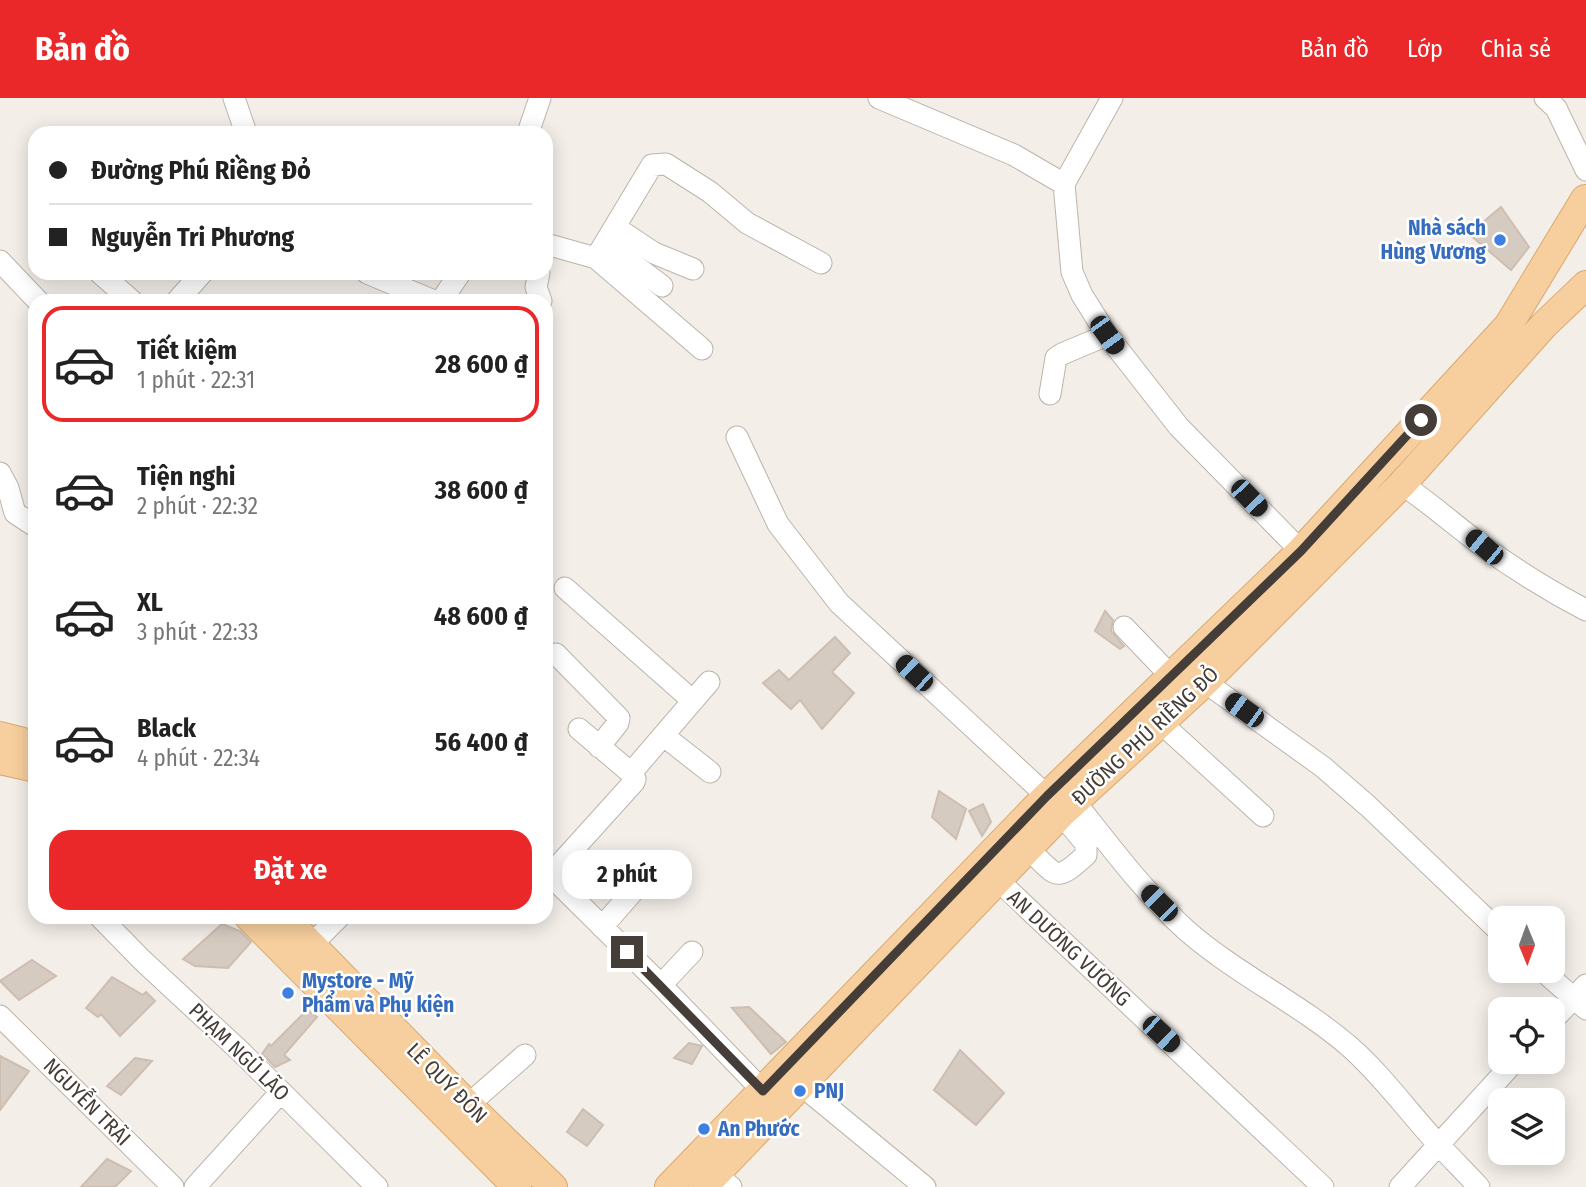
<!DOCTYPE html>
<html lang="vi">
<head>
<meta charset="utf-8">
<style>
  body { margin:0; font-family:"Fira Sans Condensed",sans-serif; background:#f2f2f2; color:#222; height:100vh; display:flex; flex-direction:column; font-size:26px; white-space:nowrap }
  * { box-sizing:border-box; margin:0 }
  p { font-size:23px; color:#767676 }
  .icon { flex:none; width:38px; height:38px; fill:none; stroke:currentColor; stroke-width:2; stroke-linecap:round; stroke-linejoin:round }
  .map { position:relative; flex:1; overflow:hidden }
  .panel { position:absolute; left:28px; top:196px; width:525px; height:630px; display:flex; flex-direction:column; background:#fff; border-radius:21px; box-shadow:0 4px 18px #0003 }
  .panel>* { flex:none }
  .top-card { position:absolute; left:28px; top:28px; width:525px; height:154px; border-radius:21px; box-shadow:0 4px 18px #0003; display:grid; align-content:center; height:154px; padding:0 21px; background:#fff }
  .needle { width:46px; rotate:179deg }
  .buttons { position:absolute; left:1488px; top:808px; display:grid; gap:14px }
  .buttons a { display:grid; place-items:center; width:77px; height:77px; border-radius:14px; background:#fff; box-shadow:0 4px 18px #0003; font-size:35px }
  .end { position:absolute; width:32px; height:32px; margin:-16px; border:9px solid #453d37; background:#fff; box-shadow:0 0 0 4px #fff }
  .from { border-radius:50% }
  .bubble { position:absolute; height:49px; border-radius:21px; background:#fff; box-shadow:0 4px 18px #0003; font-size:23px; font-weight:700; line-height:49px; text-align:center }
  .car { position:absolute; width:21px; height:42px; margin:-21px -10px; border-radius:9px; box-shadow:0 0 5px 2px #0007; background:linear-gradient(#222 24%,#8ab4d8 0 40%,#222 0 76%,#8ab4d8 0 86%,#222 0) }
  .top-card b { display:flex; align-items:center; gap:24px; height:66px; font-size:26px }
  .top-card b+b { border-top:2px solid #e0e0e0 }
  .top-card i { width:18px; height:18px; background:#222 }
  ul { padding:12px 0 0; list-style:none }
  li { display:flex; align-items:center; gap:21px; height:116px; margin:0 14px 10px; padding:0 7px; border:4px solid transparent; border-radius:21px }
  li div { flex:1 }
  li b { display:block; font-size:26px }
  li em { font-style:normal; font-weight:700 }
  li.current { border-color:#ea282a }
  li>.icon { width:63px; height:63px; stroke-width:1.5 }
  .button { display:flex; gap:14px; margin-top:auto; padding:14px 21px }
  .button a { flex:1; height:80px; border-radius:21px; background:#ea282a; color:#fff; font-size:28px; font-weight:700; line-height:80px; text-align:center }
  header { display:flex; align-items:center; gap:42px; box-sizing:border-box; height:98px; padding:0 35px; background:#ea282a; color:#fff }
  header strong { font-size:33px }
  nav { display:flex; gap:38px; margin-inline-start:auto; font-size:24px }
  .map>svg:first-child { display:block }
  .building { fill:#d6cbc1; stroke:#cebeb2; stroke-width:2 }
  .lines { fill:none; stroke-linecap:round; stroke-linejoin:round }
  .minor-casing { stroke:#bdb4ab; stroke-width:23 }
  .major-casing { stroke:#dba86e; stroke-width:30 }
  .minor { stroke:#fff; stroke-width:21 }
  .major { stroke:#f7ce9d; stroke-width:28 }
  .route { stroke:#453d37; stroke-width:9 }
  .shop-dot { fill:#3f7fe0; stroke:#fff; stroke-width:2.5 }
  .labels { text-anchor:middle; stroke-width:5; stroke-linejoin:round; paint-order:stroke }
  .shop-label { font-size:21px; font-weight:bold; fill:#366cbe; stroke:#fff; text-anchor:start }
  .street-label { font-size:21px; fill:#453d37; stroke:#fff }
</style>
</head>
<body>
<header>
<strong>Bản đồ</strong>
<nav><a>Bản đồ</a><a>Lớp</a><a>Chia sẻ</a></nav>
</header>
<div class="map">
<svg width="1586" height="1089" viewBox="0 0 1586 1089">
  <rect width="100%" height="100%" fill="#f3eee8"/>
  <path class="building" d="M1501,109L1529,149L1511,172L1469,136Z
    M1105,513L1113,522L1111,533L1124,548L1120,551L1095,533Z
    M835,539L850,555L832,574L854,595L822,631L800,602L791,611L763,585L779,572L789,582Z
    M939,693L966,711L956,741L932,719Z
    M983,706L991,724L982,738L969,713Z
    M222,826L240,833L251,844L228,870L195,868L183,861Z
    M32,862L56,878L19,902L0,883Z
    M112,879L143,897L146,894L155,903L120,938L101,916L98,919L86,910Z
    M749,909L786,944L771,956L732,910Z
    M307,912L317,919L284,957L290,962L275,969L262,956L269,946L271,948Z
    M689,945L702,948L692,966L674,960Z
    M960,952L1004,995L976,1027L934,992Z
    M0,958L29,973L0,1012Z
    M135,960L152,963L121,997L107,988Z
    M583,1011L603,1027L587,1048L567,1034Z
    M107,1061L131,1073L115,1089H81Z"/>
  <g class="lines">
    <g class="minor-casing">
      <path id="minor" d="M234,0L246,35
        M879,0L1014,57L1064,86L1072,174L1082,197L1107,237L1179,329L1301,453
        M1545,0L1556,10L1586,72
        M528,35L540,0
        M1064,86L1112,0
        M615,129L654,155L693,171
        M605,145L662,188
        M546,146L596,160L702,251
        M596,160L652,67L666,66L710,94L747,125L821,165
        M0,163L38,203
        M100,175L132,203
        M367,175L434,203
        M539,175L536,189L541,203
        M177,203L202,175
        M441,203L460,175
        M1050,296L1056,260L1062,256L1107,237
        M737,339L778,426L839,505L1047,698
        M0,375L8,390L15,415L35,428
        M1402,386C1431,406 1457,429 1484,449C1516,472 1551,494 1586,512
        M565,490L693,603
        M1124,529L1171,578
        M556,556L619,620L618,625L599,649
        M1205,584L1323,669L1368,708L1500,834
        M1161,625L1263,718
        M664,638L710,674
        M631,675L709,584
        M1075,704C1110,748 1144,794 1186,832C1236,876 1299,905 1350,949C1383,978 1409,1015 1439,1047C1452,1061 1466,1075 1479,1089
        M1028,751C1058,778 1054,786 1086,757V746L1061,716
        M546,773L661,887L763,993
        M988,773L1323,1089
        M550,777L634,684L635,681L631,675L579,631
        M100,819L142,862L240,953L377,1089
        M602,829L649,775
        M311,847L339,819
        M1543,873L1586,911
        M661,887L692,854
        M0,918L173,1089
        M1552,923L1586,887
        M800,986L925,1089
        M468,1007L525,957
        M715,1076L731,1089
        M195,1089L281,994
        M1400,1089L1514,964"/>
    </g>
    <g class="major-casing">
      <path id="major" d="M0,638L35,647
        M0,662L35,670
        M249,819L517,1089
        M284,819L468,1007L553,1089
        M669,1089L1047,698L1301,453L1508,228L1585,101
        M703,1089L1061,716L1205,584L1402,386L1544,227L1586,187"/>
    </g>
    <use href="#minor" class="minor"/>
    <use href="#major" class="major"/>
  </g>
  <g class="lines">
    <path class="route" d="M627,854L763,993L1047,698L1301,453L1421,322"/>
  </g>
  <g class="shop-dot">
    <circle cx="1500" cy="142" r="7"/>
    <circle cx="288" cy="895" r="7"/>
    <circle cx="800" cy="993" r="7"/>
    <circle cx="704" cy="1031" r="7"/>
  </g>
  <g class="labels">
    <g class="shop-label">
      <text x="1486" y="137" text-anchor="end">Nhà sách<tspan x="1486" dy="24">Hùng Vương</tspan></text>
      <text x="302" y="890">Mystore - Mỹ<tspan x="302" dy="24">Phẩm và Phụ kiện</tspan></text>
      <text x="814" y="1000">PNJ</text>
      <text x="718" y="1038">An Phước</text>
    </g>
    <g class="street-label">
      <text transform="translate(1145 638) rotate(-43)" y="7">ĐƯỜNG PHÚ RIỀNG ĐỎ</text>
      <text transform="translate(1069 850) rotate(43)" y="7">AN DƯƠNG VƯƠNG</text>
      <text transform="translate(239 954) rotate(44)" y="7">PHẠM NGŨ LÃO</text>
      <text transform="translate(447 985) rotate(45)" y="7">LÊ QUÝ ĐÔN</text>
      <text transform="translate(87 1004) rotate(45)" y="7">NGUYỄN TRÃI</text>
    </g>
  </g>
</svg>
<div class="buttons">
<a><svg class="needle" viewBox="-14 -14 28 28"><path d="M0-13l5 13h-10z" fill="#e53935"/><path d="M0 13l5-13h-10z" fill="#767676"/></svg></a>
<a><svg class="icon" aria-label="locate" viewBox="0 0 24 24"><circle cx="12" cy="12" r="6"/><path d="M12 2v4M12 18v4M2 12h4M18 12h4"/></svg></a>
<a><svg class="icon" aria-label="layers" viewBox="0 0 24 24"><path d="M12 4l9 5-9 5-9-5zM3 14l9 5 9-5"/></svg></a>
</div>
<i class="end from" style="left:1421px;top:322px"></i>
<i class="end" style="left:627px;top:854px"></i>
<div class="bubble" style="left:562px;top:752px;width:130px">2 phút</div>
<i class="car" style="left:1107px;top:237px;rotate:144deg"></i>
<i class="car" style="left:1249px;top:400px;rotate:136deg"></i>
<i class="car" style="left:1484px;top:449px;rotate:310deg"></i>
<i class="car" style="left:914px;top:575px;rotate:313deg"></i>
<i class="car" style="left:1244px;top:612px;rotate:306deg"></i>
<i class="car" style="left:1159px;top:805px;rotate:315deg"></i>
<i class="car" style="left:1161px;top:936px;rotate:133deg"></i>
<div class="top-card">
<b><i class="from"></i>Đường Phú Riềng Đỏ</b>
<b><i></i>Nguyễn Tri Phương</b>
</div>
<section class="panel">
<ul>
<li class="current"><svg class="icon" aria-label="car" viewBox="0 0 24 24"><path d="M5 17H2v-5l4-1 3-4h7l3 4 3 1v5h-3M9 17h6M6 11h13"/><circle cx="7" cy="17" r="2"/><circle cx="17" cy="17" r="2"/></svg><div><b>Tiết kiệm</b><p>1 phút · 22:31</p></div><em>28 600 ₫</em></li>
<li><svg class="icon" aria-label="car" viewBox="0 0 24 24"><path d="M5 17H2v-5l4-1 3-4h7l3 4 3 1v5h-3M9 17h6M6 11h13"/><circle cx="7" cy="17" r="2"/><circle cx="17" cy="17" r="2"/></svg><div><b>Tiện nghi</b><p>2 phút · 22:32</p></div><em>38 600 ₫</em></li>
<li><svg class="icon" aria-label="car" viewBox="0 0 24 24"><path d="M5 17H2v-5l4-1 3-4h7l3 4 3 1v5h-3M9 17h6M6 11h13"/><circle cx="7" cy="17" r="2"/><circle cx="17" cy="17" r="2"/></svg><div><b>XL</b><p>3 phút · 22:33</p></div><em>48 600 ₫</em></li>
<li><svg class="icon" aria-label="car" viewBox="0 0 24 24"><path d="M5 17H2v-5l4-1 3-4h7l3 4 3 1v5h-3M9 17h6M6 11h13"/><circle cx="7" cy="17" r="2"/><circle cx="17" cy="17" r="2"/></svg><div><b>Black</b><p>4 phút · 22:34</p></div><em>56 400 ₫</em></li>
</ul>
<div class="button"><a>Đặt xe</a></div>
</section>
</div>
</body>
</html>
